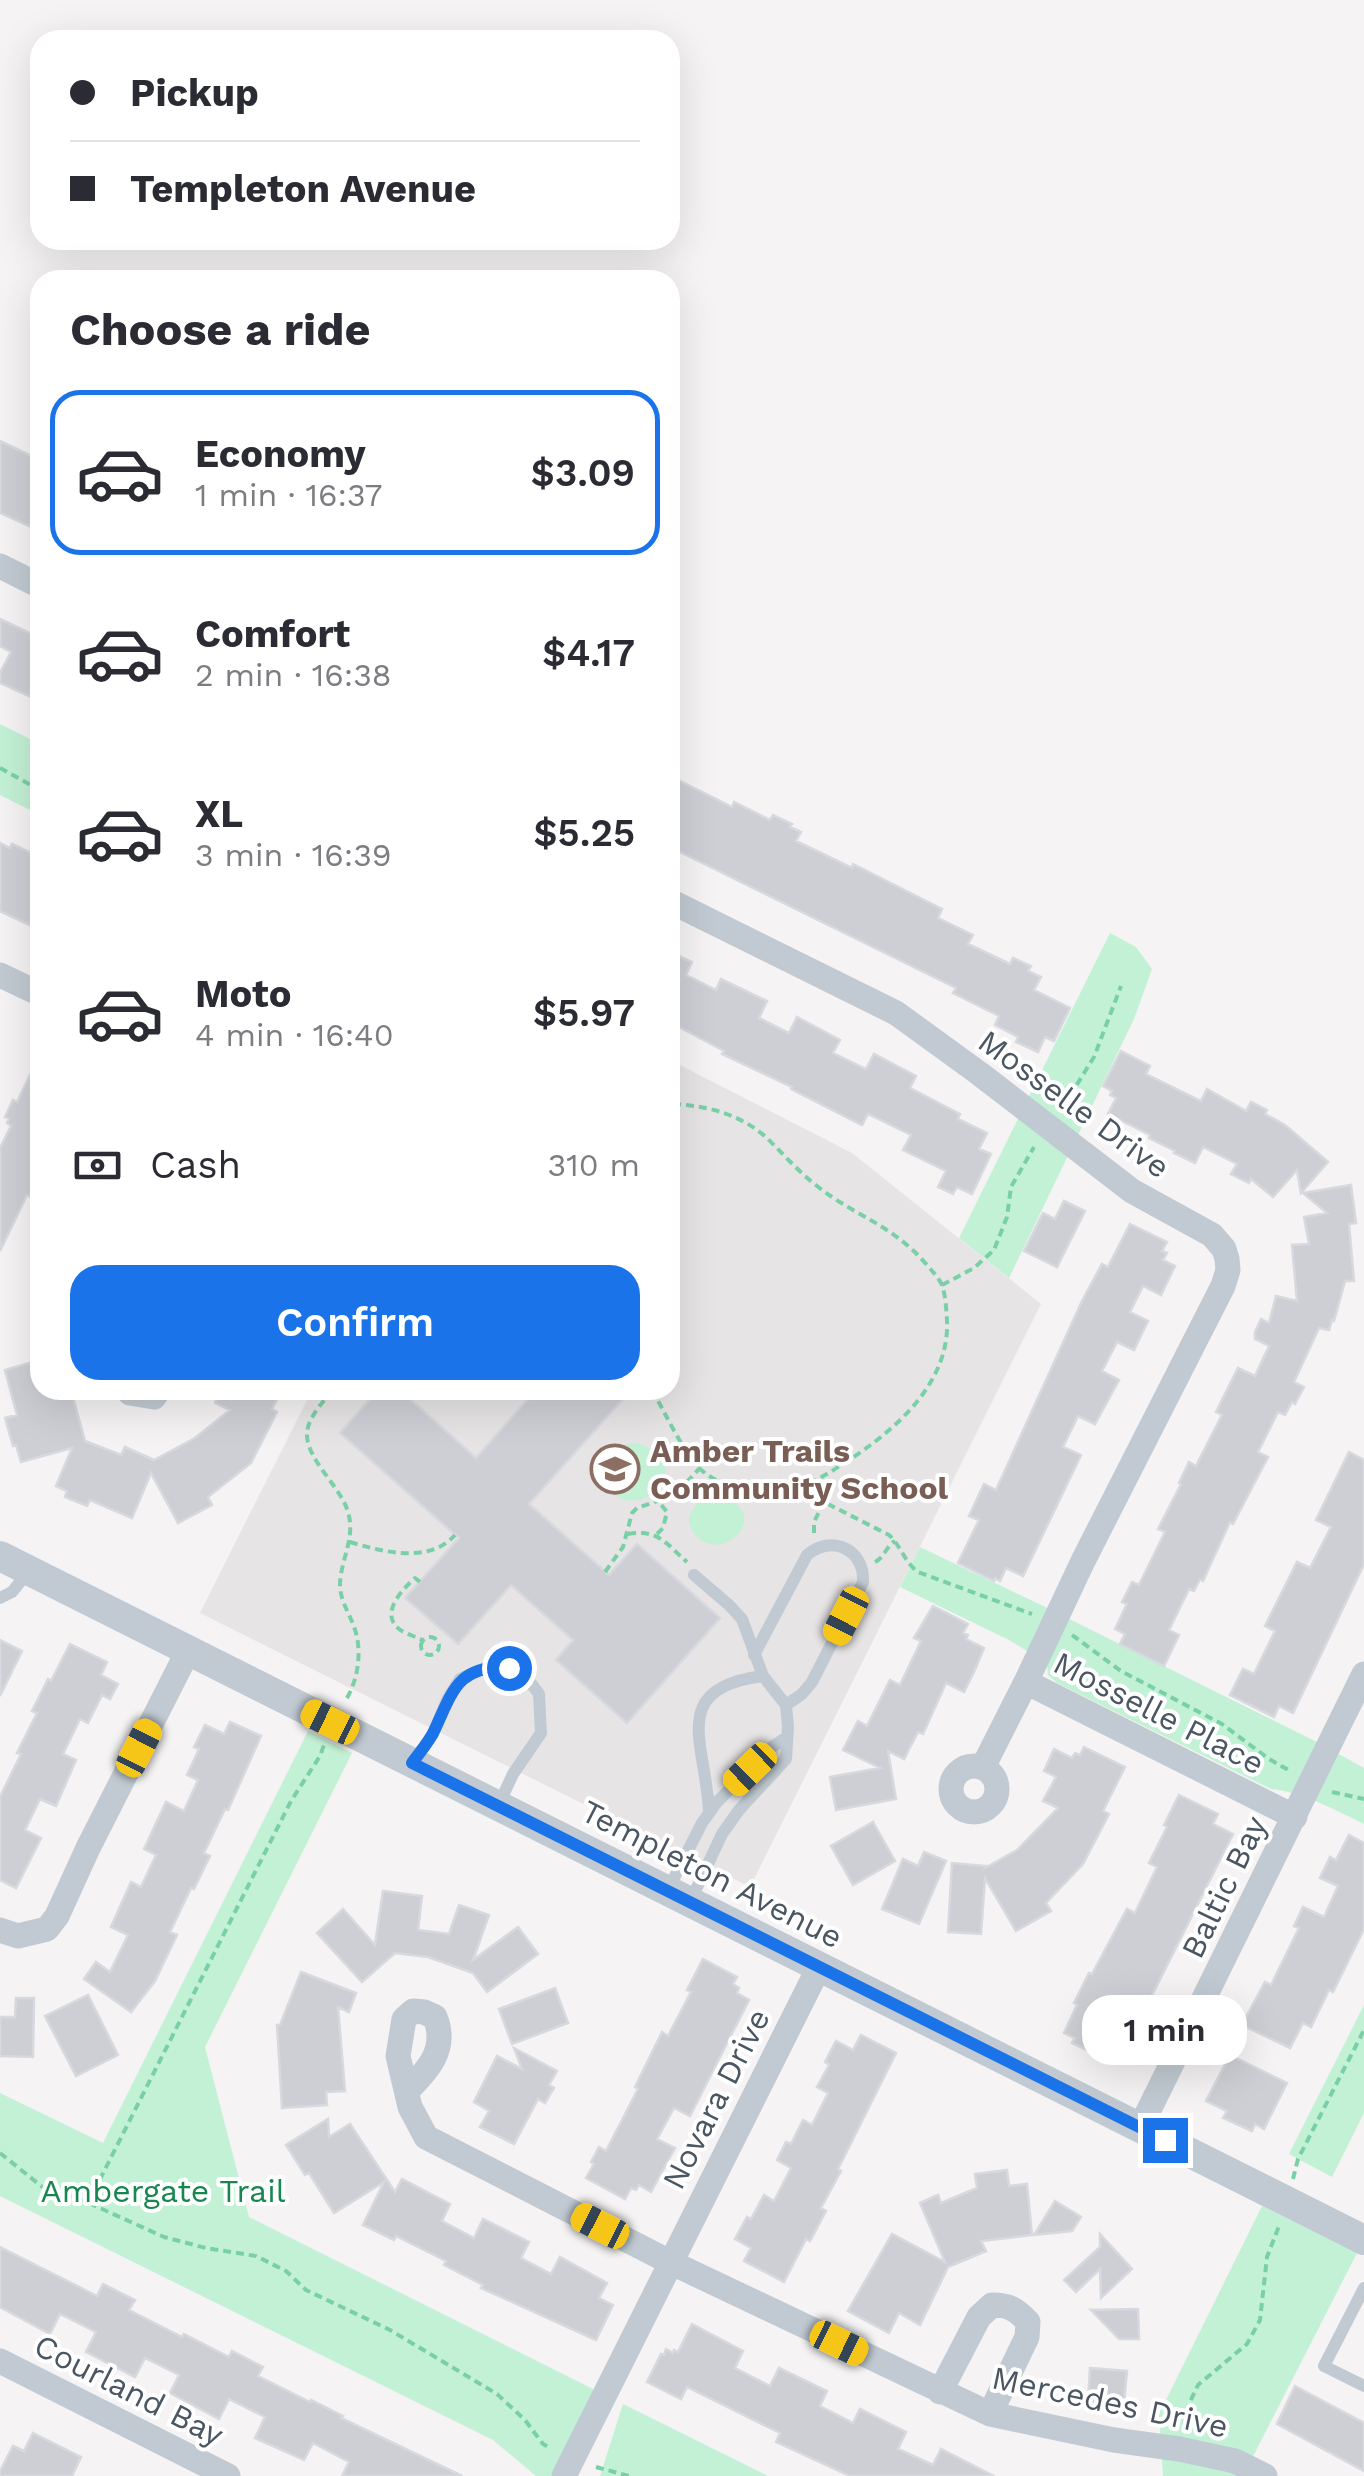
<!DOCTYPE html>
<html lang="en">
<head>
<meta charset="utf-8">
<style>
  body { margin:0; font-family:"Work Sans",sans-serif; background:#f2f2f3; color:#2b2b33; height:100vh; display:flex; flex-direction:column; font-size:38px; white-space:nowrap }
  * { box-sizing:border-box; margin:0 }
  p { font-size:32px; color:#7c7c81 }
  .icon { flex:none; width:55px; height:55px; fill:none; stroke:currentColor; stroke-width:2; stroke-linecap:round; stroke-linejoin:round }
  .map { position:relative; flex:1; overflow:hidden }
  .drawer { position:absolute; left:30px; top:270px; width:650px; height:1130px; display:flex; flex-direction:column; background:#fff; border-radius:30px; box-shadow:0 10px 40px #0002 }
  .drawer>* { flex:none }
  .guide { position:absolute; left:30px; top:30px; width:650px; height:220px; border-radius:30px; box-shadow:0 10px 40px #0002; display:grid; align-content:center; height:220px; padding:0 40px; background:#fff }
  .end { position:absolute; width:45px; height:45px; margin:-22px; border:12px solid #1a73e8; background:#fff; box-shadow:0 0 0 5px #fff }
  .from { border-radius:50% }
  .bubble { position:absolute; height:70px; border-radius:30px; background:#fff; box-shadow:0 10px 40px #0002; font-size:32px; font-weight:600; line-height:70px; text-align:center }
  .car { position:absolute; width:30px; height:60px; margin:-30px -15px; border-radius:12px; box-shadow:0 0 8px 2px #0007; background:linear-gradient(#f5c518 24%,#345 0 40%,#f5c518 0 76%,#345 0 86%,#f5c518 0) }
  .guide b { display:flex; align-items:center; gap:35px; height:95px; font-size:38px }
  .guide b+b { border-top:2px solid #e1e1e2 }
  .guide i { width:25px; height:25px; background:#2b2b33 }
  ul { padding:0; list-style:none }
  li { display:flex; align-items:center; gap:30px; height:165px; margin:0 20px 15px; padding:0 20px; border:5px solid transparent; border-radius:30px }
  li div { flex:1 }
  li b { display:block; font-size:38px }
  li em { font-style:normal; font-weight:600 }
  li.selected { border-color:#1a73e8 }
  li>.icon { width:90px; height:90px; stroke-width:1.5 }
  h2 { padding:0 40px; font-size:45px; line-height:120px }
  .pay { display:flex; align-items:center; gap:25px; height:110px; padding:0 40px; font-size:38px }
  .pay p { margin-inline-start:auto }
  .button { display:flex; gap:20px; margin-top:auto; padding:20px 40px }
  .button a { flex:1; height:115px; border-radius:30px; background:#1a73e8; color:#fff; font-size:40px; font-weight:600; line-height:115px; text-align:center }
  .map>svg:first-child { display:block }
  .education { fill:#e6e4e5 }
  .green { fill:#c3f1d5 }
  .building { fill:#cdcfd5; stroke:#d7d9de; stroke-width:2.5 }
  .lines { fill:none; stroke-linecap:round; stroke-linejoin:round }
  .path { stroke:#7ad0a6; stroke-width:4; stroke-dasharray:8 5; stroke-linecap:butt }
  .service { stroke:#c1cad2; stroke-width:12 }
  .minor { stroke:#c1cad2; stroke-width:25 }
  .tertiary { stroke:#c1cad2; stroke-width:30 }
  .route { stroke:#1a73e8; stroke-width:12 }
  .labels { text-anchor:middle; stroke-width:8; stroke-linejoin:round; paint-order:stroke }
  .street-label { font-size:32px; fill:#4a5661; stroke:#fff }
  .education-label { font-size:32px; font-weight:bold; fill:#785e54; stroke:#fff; text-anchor:start }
  .park-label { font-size:32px; fill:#17864f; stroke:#fff }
</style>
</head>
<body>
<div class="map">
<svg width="1364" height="2476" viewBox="0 0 1364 2476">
  <rect width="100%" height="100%" fill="#f5f3f3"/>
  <path class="education" d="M670,1060L852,1153L1041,1304L750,1887L200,1613L312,1390H670Z"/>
  <path class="green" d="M0,724L40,744V815L0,795Z
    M1110,933L1136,947L1152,969L1134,1019L1009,1278L959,1238Z
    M636,1443C706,1463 633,1532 606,1484C606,1460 611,1444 636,1443Z
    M714,1495C782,1509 718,1573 692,1530C682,1513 700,1498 714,1495Z
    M920,1547L1039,1604L1317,1742L1364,1768V1824C1335,1810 1303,1792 1271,1789L1057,1683L1048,1675L1047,1663L1009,1640L900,1587Z
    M308,1731L352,1753L205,2047L249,2217L595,2390L552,2476H536L493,2440L0,2196V2093L103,2143Z
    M1364,2005V2113L1332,2177L1289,2154Z
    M1262,2206L1357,2253L1243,2476H1163L1159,2414Z
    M623,2404L768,2476H600Z"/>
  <path class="building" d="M0,441L40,460V531L0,513Z
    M0,619L40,638V701L0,683V673L11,652L0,646Z
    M670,776L732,807L734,802L770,820L773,815L792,824L790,827L801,832L796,841L852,868L853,864L942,909L938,918L973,935L968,944L1010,964L1013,958L1031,966L1028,971L1041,977L1034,990L1070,1008L1054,1041L1045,1037L1038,1052L1016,1042L1018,1037L995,1025L999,1016L953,993L956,988L670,847Z
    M0,843L10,848L12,844L40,857V930L0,911Z
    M670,952L692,962L686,975L716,990L721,979L767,1001L759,1018L789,1033L797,1017L840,1040L833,1053L866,1069L874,1054L916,1076L910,1088L960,1114L958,1119L987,1133L979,1149L991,1154L972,1194L957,1187L953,1194L938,1187L946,1171L903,1150L911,1135L868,1114L862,1125L791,1089L792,1087L722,1054L724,1051L670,1022Z
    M1121,1051L1150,1066L1146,1074L1201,1101L1207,1089L1246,1111L1251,1102L1267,1110L1265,1114L1285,1125L1328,1162L1301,1193L1297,1170L1273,1197L1251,1179L1249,1183L1231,1174L1237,1164L1203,1147L1195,1163L1174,1153L1175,1151L1149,1138L1150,1135L1108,1114L1116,1098L1110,1095L1112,1091L1103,1086Z
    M40,1054V1185L34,1198L27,1195L0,1251V1148L11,1126L7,1123L9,1119L5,1117L13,1100L17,1102Z
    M1351,1185L1356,1223L1349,1224L1354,1281H1345L1334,1321L1332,1320L1329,1330L1319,1328L1294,1382L1304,1387L1295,1404L1292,1402L1285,1415L1278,1412L1258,1452L1268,1457L1233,1524L1230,1522L1203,1581L1200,1579L1194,1591L1189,1589L1169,1630L1179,1635L1164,1666L1120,1644L1125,1634L1115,1629L1127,1604L1122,1602L1132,1582L1139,1585L1165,1532L1158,1529L1181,1484L1179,1483L1189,1462L1196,1466L1222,1415L1216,1412L1238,1368L1255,1376L1269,1346L1255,1339V1332L1261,1319L1269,1323L1276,1296L1297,1301L1292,1245L1309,1244L1304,1217L1327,1213L1303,1193Z
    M1064,1201L1085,1211L1057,1267L1024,1251L1043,1213L1055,1219Z
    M1130,1224L1167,1242L1162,1251L1167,1253L1163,1260L1175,1266L1161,1295L1143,1286L1130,1312L1148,1321L1134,1350L1117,1342L1102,1371L1119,1380L1095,1424L1078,1416L1063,1447L1081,1455L1023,1576L1006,1568L1000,1581L995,1578L994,1581L958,1563L979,1520L969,1516L984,1484L996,1490L1082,1301L1102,1264L1108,1267Z
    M40,1360V1390H71L85,1441L121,1455L125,1447L154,1460L195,1438L230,1410L215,1403L221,1390H282L272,1409L277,1412L251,1463L208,1497L212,1505L178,1523L151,1473L132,1518L90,1500L87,1506L65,1497L67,1491L56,1486L72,1448L21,1462L16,1445L13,1446L5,1418L17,1415L5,1370Z
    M378,1390H400L476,1458L536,1390H631L529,1504L609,1575L637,1544L720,1618L627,1723L556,1660L573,1640L511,1585L458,1644L405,1598L459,1538L340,1433Z
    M1349,1452L1364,1460V1564L1293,1713L1279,1706L1274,1717L1230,1695L1243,1669L1254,1674L1275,1631L1265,1626L1297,1562L1310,1568L1331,1527L1316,1520Z
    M933,1606L968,1624L963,1633L968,1635L966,1639L984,1648L974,1672L964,1692L946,1683L923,1734L918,1732L904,1759L888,1751L896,1799L836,1810L830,1777L880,1768L843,1750L858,1721L867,1726L890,1680L900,1685L921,1641L914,1638Z
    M0,1640L22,1651L0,1696Z
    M70,1644L107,1662L101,1675L118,1684L110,1699L102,1695L88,1723L80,1719L63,1754L76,1760L56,1806L40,1799L25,1830L41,1838L16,1888L0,1880V1797L21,1754L17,1753L37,1713L32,1711L48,1679L51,1681Z
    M230,1722L261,1736L228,1810L225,1809L204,1853L210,1856L194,1889L191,1888L170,1932L177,1935L155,1981L131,2012L84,1979L96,1962L110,1972L128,1935L111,1927L131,1882L141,1887L156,1855L144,1849L166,1802L184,1811L198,1780L187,1775L199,1749L194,1747L205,1725L224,1734Z
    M1084,1747L1125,1767L1103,1811L1109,1814L1083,1864L1046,1903L1051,1911L1016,1931L985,1878L981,1934L948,1932L952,1863L986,1866L985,1868L1017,1850L1058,1808L1043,1801L1056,1777L1044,1771L1054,1749L1072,1758L1075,1753L1080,1755Z
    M1179,1795L1218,1814L1213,1824L1233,1834L1121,2057L1110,2051L1106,2059L1072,2043L1075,2038L1064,2033L1077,2005L1074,2003L1089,1973L1092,1974L1127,1909L1135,1913L1157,1867L1149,1863L1167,1827L1164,1825Z
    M873,1822L895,1861L853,1885L831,1846Z
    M1349,1835L1364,1843V1929L1333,1992L1329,1990L1311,2027L1303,2023L1290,2048L1242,2025L1265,1982L1271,1985L1299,1928L1294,1926L1303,1907L1324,1917L1338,1886L1320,1878L1330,1857L1336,1860Z
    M924,1852L946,1861L919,1924L882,1909L903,1859L918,1866Z
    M383,1891L422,1896L418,1930L449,1934L459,1905L489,1915L473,1960L518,1927L538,1954L487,1992L473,1973L428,1957L395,1953L362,1982L317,1933L343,1909L375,1945Z
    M703,1959L737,1977L733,1984L739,1988L737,1993L749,2000L690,2116L674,2108L657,2139L675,2148L651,2192L639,2185L636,2190L631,2188L625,2199L586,2178L594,2164L591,2162L599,2147L606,2151L638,2089L635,2087L662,2032L668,2036L691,1992L687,1990Z
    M301,1972L356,1993L349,2012L338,2007L345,2091L326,2092L327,2105L282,2108L277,2025H280Z
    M555,1988L568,2023L512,2044L499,2009Z
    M88,1995L118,2055L76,2076L45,2016Z
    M16,1998H34L33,2057L0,2056V2017H15Z
    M861,2035L896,2053L838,2169L841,2171L821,2208L826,2211L810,2241L806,2239L784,2282L744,2261L751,2248L735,2239L747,2217L751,2219L764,2195L774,2201L791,2168L777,2160L786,2142L791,2144L803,2120L812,2125L828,2093L817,2087L829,2065L825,2062L836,2041L853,2050Z
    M514,2048L557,2071L549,2085L554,2088L545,2103L538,2099L514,2144L480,2127L489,2111L474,2102L497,2056L522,2069Z
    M1230,2055L1287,2083L1264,2129L1255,2124L1252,2131L1223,2118L1227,2111L1206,2101Z
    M328,2119L329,2137L350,2124L395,2192L402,2179L450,2204L442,2221L474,2238L483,2219L529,2242L521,2258L551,2274L560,2257L607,2283L599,2298L613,2305L596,2340L481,2288L483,2285L444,2265L446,2261L396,2236L394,2240L363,2225L384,2182L334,2213L309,2173L305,2175L286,2145Z
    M1007,2170L1009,2186L1027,2184L1032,2235L981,2241L986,2251L948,2267L920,2325L899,2313L889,2333L848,2311L892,2234L945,2262L920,2203L938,2195L941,2203L977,2188L975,2174Z
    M1055,2201L1081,2217L1072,2231L1034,2235Z
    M1100,2234L1132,2269L1101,2298L1100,2269L1076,2292L1064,2280L1100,2247Z
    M0,2247L97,2296L103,2284L135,2300L129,2310L182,2337L184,2334L229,2357L232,2351L263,2367L258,2376L310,2402L311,2400L343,2416L341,2418L462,2476H342L349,2462L313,2443L304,2460L255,2438L265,2417L229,2399L219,2419L170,2393L179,2375L145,2358L135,2377L86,2352L96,2332L60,2314L50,2334L0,2307Z
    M1138,2309L1139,2339H1119L1091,2310Z
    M692,2324L743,2351L735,2368L770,2386L779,2368L827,2391L820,2406L853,2423L860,2409L906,2432L898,2449L933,2465L941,2449L994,2476H850L776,2442L780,2433L687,2387L681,2399L647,2382L661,2354L664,2355L666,2349L673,2353L674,2350L678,2352Z
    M1090,2368L1127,2371L1124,2404L1088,2401Z
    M1295,2386L1364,2423V2471L1277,2424Z
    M33,2433L81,2457L72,2476H0V2471L13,2446L24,2451Z"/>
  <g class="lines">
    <path class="path" d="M0,768L40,790
      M1063,1107L1094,1057L1121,986
      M942,1285L974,1268L994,1250L1007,1217L1011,1187L1034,1147
      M332,1390C323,1403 306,1419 307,1436C308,1460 339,1486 347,1509C357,1536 341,1558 340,1584C340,1601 349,1612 354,1627C363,1650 358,1682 345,1701
      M652,1390C665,1412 686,1459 705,1473C729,1491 763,1495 792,1489C812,1484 829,1473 846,1462C894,1431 950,1384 947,1320C946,1308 946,1295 941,1283C937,1276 932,1271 927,1265C892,1224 856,1217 817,1186C799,1172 784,1155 768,1139C741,1114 706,1105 670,1104
      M817,1480L828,1504L889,1535C901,1546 905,1563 918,1572L1032,1614
      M814,1533V1522L825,1500
      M628,1534C659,1529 665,1543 687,1562
      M657,1534L663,1528L667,1512L659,1502
      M350,1542C383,1552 429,1564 455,1535
      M875,1562C885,1557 886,1546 895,1541
      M605,1572L623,1547L632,1513L637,1508L669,1497L682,1487L700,1468
      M420,1582L415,1578C403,1589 379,1613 399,1629C405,1634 415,1636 422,1640
      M1072,1635L1121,1671L1222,1724L1269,1759L1292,1772
      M421 1646a9 9 0 1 1 18 0a9 9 0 1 1-18 0Z
      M1332,1792L1364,1799
      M0,2153L45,2189L80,2199L164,2237L206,2248L256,2256L286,2271L306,2290L390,2330L497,2394L525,2420L543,2444L550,2448
      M1293,2179L1298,2159L1364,2030
      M88,2203L291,1801L320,1756L324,1745
      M1184,2425L1187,2408L1198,2385L1247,2344L1260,2320L1267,2257L1279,2226
      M596,2467L629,2476"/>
    <path class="service" d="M0,1598L12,1592L29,1571
      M754,1655L807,1555C831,1534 865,1549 863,1582L812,1682L802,1694L786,1705
      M413,1762L433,1734L447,1700L460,1679L487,1667L509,1669L528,1679L539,1694L541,1733L513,1774L499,1804
      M709,1813C707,1746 666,1688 763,1676
      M668,1890L702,1823L717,1802L772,1747L787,1737
      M691,1900L722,1834L739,1810L786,1759L788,1727L786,1705L763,1676L742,1619L729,1605L694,1575
      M1364,2288L1324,2366L1364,2386"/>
    <path class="minor" d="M0,566L40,586
      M670,901L896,1013L980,1074L1132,1191L1212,1235L1224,1249L1227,1259L1228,1270L1223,1286L1083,1561L1026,1682
      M0,975L40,994
      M128,1390L130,1393L154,1397L159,1390
      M951 1789a23 23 0 1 1 46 0a23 23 0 1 1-46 0Z
      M983,1767L1026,1682L1295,1817
      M0,1930L18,1936L47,1929L57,1916L88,1848L188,1651
      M407,2091C428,2070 448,2049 435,2017L424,2012L413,2011L404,2019L398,2056L410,2107L426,2137L670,2262L990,2414L1114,2440L1179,2449L1235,2461L1265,2476
      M1140,2128L1364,1674
      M0,2361L228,2476
      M940,2392L979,2317L992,2305C1009,2305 1016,2309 1028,2322L1027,2337L990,2414
      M564,2476L819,1967"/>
    <path class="tertiary" d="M0,1556L1364,2240"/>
  </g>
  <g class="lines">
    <path class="route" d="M509,1668C459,1664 453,1690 435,1729C430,1741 420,1752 412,1763L1165,2140"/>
  </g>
  <defs>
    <g id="school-ring" transform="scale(2.5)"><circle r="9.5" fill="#fff" stroke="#8d6e63" stroke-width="1.5"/><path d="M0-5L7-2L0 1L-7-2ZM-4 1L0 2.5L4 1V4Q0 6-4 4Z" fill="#8d6e63"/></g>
  </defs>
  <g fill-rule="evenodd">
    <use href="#school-ring" x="615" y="1469"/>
  </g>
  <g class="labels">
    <g class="street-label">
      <text transform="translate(1074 1104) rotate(36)" y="11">Mosselle Drive</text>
      <text transform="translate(1159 1713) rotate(27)" y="11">Mosselle Place</text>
      <text transform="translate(712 1874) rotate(27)" y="11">Templeton Avenue</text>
      <text transform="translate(1224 1887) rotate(-64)" y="11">Baltic Bay</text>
      <text transform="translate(716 2099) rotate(-63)" y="11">Novara Drive</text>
      <text transform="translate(129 2390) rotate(27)" y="11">Courland Bay</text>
      <text transform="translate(1110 2402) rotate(12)" y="11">Mercedes Drive</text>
    </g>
    <g class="education-label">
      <text x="650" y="1462">Amber Trails<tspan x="650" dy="37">Community School</tspan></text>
    </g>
    <g class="park-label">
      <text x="163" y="2202">Ambergate Trail</text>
    </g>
  </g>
</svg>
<i class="end from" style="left:509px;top:1668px"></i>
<i class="end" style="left:1165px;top:2140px"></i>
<div class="bubble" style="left:1082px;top:1995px;width:165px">1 min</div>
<i class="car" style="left:846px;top:1616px;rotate:207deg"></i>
<i class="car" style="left:330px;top:1722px;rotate:296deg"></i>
<i class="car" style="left:139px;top:1748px;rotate:27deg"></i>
<i class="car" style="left:750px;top:1769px;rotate:226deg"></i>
<i class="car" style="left:600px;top:2226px;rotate:297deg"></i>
<i class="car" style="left:839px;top:2343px;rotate:116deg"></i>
<div class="guide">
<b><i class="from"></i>Pickup</b>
<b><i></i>Templeton Avenue</b>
</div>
<section class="drawer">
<h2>Choose a ride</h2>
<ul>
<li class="selected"><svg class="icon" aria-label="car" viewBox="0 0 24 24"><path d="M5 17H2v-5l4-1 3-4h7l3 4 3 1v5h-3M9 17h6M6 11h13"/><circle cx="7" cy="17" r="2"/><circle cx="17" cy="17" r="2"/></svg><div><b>Economy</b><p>1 min · 16:37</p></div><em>$3.09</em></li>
<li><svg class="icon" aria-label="car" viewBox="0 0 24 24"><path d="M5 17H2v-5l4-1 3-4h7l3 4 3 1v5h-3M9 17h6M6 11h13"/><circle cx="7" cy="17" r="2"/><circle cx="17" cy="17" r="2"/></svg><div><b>Comfort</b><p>2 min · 16:38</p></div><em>$4.17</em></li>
<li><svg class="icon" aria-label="car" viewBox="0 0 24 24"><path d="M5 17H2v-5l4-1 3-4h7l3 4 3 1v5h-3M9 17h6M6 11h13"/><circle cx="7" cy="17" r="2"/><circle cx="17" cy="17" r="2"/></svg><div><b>XL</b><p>3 min · 16:39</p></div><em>$5.25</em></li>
<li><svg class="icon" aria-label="car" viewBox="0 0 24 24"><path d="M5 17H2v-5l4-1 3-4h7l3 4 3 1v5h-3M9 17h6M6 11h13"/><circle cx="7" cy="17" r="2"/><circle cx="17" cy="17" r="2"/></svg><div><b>Moto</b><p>4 min · 16:40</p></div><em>$5.97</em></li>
</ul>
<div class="pay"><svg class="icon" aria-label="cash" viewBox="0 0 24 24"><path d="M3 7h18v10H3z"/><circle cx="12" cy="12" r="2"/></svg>Cash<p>310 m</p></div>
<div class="button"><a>Confirm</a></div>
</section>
</div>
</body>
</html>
